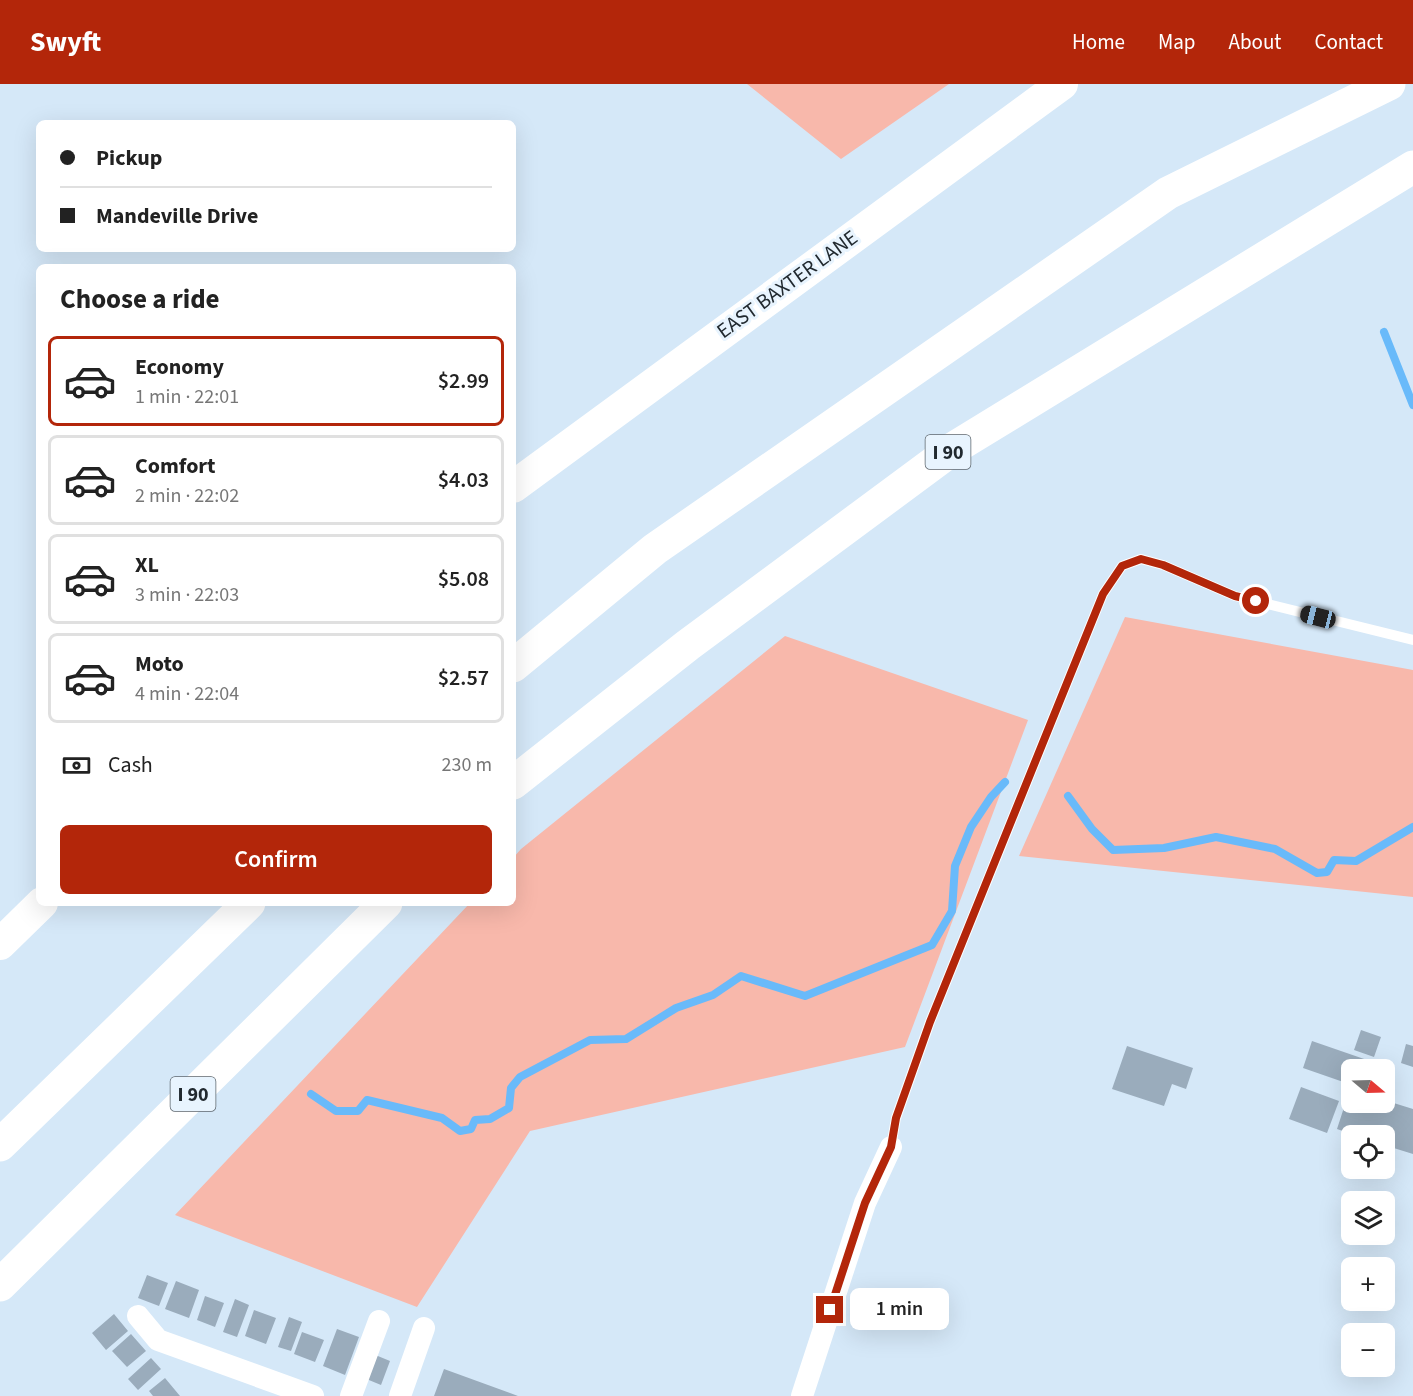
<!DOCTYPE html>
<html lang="en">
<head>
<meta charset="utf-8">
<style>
  body { margin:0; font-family:"Source Sans 3",sans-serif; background:#f2f2f2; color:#222; height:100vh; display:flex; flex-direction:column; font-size:22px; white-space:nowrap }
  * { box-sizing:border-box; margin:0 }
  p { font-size:20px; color:#767676 }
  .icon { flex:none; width:33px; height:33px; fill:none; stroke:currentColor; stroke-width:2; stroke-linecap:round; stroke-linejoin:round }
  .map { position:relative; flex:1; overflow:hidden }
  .side { position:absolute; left:36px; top:180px; width:480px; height:642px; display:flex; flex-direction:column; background:#fff; border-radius:9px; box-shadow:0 6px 24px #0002 }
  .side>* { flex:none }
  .banner { position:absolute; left:36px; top:36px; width:480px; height:132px; border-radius:9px; box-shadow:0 6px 24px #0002; display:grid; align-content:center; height:132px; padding:0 24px; background:#fff }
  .needle { width:39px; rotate:109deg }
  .buttons { position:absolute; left:1341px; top:975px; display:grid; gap:12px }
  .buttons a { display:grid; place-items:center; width:54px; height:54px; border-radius:9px; background:#fff; box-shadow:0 6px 24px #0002; font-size:30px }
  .end { position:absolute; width:27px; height:27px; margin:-14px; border:8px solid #b3260a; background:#fff; box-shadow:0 0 0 3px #fff }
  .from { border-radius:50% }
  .bubble { position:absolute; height:42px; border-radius:9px; background:#fff; box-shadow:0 6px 24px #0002; font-size:20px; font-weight:600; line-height:42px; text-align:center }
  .car { position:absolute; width:18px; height:36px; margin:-18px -9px; border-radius:8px; box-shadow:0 0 4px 2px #0007; background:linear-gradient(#222 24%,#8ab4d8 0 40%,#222 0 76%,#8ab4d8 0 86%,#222 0) }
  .banner b { display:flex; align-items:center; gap:21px; height:57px; font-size:22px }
  .banner b+b { border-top:2px solid #e0e0e0 }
  .banner i { width:15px; height:15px; background:#222 }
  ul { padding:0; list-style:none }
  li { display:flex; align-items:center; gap:18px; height:90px; margin:0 12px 9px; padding:0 12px; border:3px solid #e0e0e0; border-radius:9px }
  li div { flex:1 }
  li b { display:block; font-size:22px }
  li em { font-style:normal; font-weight:600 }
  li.active { border-color:#b3260a }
  li>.icon { width:54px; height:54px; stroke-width:1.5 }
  h2 { padding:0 24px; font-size:27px; line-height:72px }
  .pay { display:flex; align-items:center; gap:15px; height:66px; padding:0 24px; font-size:22px }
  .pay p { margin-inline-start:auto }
  .primary-button { display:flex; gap:12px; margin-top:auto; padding:12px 24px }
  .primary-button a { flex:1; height:69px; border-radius:9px; background:#b3260a; color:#fff; font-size:24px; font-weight:600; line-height:69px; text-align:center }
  header { display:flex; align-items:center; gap:36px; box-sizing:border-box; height:84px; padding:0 30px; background:#b3260a; color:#fff }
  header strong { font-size:28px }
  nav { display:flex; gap:33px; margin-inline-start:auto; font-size:21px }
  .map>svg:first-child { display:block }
  .green { fill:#f8b8ab }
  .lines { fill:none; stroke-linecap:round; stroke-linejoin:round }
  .stream { stroke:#69bafa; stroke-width:8 }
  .building { fill:#9aacbc }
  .lane { stroke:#fff; stroke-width:10 }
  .street { stroke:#fff; stroke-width:22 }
  .secondary { stroke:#fff; stroke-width:32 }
  .highway { stroke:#fff; stroke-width:33 }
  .route { stroke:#b3260a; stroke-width:8 }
  .labels { text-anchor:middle; stroke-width:6; stroke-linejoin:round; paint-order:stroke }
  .shield { fill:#e8f4fe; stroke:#5d666d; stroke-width:1.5 }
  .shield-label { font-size:20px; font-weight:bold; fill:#21292f }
  .street-label { font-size:21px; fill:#21292f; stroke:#e8f4fe }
</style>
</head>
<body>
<header>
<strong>Swyft</strong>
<nav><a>Home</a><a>Map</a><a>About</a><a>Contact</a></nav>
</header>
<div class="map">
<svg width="1413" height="1312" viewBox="0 0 1413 1312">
  <rect width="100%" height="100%" fill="#d5e8f8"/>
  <path class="green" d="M747,0H949L841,75Z
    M1125,533L1413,586V813L1019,772Z
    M785,552L1028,636L905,963L530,1047L417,1223L175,1131L470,819H513V774L521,765Z"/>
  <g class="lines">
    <path class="stream" d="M1384,248L1413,321
      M1068,712L1092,745L1113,766L1164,764L1216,753L1275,765L1317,789L1327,788L1334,776L1356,777L1413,743
      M311,1010L336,1027H358L367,1016L442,1034L460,1047L471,1045L475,1036L490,1035L509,1024L511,1004L520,993L590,956L626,955L676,924L713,911L741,892L805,912L932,861L952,827L955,782L971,743L991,713L1005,698"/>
  </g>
  <path class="building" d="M1361,946L1381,953L1374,973L1354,966Z
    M1312,957L1367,976L1364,986H1352V1001L1303,984Z
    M1406,960L1413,962V983L1401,979Z
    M1127,962L1193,984L1186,1005L1172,1000L1164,1022L1112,1005Z
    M1351,1002L1352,1018H1384V1016L1413,1025V1070L1384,1061V1052H1357L1337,1045Z
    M1301,1003L1339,1017L1327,1049L1289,1035Z
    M147,1191L168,1199L159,1222L138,1214Z
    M176,1197L199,1206L189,1234L165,1225Z
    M205,1212L224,1219L215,1243L197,1236Z
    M235,1215L249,1221L237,1253L223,1248Z
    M254,1226L276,1234L266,1260L245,1252Z
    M114,1230L128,1247L106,1266L92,1249Z
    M289,1233L302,1238L291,1267L278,1263Z
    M337,1245L359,1253L345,1291L323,1282Z
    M302,1248L324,1256L315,1278L294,1270Z
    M131,1250L146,1267L127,1283L112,1267Z
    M373,1270L390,1277L381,1301L364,1294Z
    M151,1274L161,1285L138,1306L128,1295Z
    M444,1285L518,1312H434Z
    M165,1294L180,1312H153L149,1307Z"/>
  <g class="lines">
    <path class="lane" d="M891,1063L896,1034L930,938L1103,510L1122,482L1141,475L1163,481L1235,512L1413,556"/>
    <path class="street" d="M138,1232L158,1256L313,1312
      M351,1312L379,1237
      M400,1312L424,1244
      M802,1312L865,1119L891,1063"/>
    <path class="secondary" d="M513,403L1062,0
      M0,860L42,819"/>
    <path class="highway" d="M513,582L655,465L1168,109L1389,0
      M513,699L688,561L954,364L1413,83
      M0,1061L249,819
      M0,1201L386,819"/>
  </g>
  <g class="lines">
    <path class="route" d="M830,1226L865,1119L891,1063L896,1034L930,938L1103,510L1122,482L1141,475L1163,481L1235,512L1256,517"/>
  </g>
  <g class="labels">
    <g class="shield">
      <rect x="925.5" y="351" width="45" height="34" rx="4.5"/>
      <rect x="170.5" y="993" width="45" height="34" rx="4.5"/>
    </g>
    <g class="shield-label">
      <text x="948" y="375">I 90</text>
      <text x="193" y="1017">I 90</text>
    </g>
    <g class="street-label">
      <text transform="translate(787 200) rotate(-36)" y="7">EAST BAXTER LANE</text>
    </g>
  </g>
</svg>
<div class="buttons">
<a><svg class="needle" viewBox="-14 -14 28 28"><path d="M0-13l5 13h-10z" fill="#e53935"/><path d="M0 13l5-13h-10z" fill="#767676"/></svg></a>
<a><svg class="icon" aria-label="locate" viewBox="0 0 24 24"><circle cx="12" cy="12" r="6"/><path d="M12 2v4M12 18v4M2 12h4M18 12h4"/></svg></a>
<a><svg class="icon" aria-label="layers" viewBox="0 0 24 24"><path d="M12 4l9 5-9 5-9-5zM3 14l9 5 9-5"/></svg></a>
<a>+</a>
<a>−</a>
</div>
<i class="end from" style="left:1256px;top:517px"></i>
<i class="end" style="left:830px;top:1226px"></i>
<div class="bubble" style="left:850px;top:1204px;width:99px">1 min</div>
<i class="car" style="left:1318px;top:533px;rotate:284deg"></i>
<div class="banner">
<b><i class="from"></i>Pickup</b>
<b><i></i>Mandeville Drive</b>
</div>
<section class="side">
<h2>Choose a ride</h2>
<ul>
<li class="active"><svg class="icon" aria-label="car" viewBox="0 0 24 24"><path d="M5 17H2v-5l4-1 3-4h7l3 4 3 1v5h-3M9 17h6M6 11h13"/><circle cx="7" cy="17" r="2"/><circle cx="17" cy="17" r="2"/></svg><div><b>Economy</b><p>1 min · 22:01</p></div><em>$2.99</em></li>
<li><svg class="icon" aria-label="car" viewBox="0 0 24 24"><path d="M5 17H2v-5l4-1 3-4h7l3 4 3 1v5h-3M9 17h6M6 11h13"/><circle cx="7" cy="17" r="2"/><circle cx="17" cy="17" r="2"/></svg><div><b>Comfort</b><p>2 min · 22:02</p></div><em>$4.03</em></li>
<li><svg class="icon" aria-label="car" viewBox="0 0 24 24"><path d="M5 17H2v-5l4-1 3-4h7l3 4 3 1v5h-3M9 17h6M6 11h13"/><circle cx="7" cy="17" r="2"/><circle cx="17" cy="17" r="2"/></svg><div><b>XL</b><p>3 min · 22:03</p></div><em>$5.08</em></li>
<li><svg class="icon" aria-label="car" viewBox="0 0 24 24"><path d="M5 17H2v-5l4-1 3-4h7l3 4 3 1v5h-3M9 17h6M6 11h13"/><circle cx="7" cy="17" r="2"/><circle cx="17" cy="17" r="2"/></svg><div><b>Moto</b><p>4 min · 22:04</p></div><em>$2.57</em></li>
</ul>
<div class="pay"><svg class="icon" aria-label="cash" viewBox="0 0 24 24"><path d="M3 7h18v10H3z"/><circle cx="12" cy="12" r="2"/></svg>Cash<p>230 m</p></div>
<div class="primary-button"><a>Confirm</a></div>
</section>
</div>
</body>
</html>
